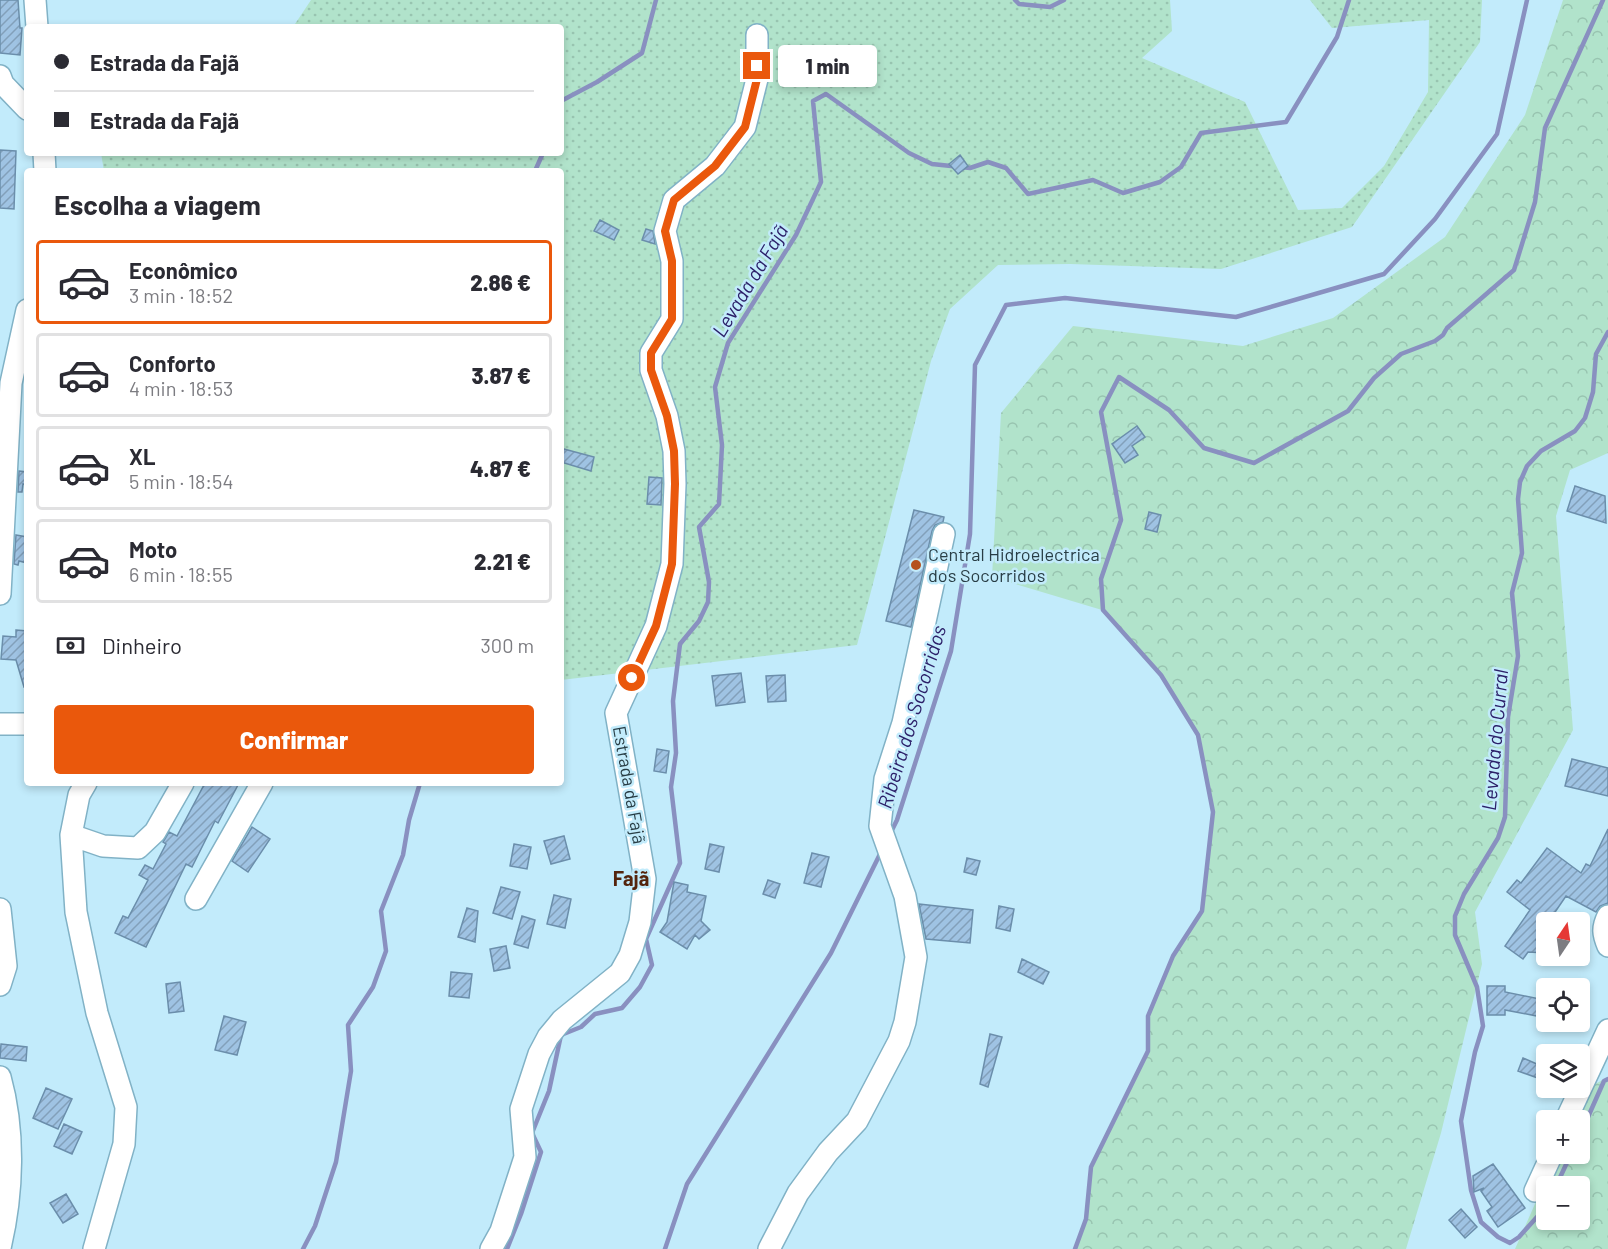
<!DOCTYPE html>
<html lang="pt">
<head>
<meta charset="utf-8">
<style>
  body { margin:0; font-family:Barlow,sans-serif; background:#f7f7f7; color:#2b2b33; height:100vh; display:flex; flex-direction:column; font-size:22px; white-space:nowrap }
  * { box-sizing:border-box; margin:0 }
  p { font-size:20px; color:#7c7c81 }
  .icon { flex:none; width:33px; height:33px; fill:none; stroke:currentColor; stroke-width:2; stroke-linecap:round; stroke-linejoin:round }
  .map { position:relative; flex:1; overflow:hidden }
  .sheet { position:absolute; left:24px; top:168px; width:540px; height:618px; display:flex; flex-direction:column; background:#fff; border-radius:6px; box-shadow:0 3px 9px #0003 }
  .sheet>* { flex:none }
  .hud { position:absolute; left:24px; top:24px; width:540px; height:132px; border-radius:6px; box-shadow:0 3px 9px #0003; display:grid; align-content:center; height:132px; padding:0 30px; background:#fff }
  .needle { width:39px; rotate:13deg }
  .tools { position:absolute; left:1536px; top:912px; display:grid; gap:12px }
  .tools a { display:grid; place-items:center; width:54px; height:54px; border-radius:6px; background:#fff; box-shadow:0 3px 9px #0003; font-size:30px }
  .end { position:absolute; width:27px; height:27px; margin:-14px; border:8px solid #ea580c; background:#fff; box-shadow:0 0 0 3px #fff }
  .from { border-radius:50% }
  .bubble { position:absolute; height:42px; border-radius:6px; background:#fff; box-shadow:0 3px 9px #0003; font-size:20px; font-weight:800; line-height:42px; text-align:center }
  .hud b { display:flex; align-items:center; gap:21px; height:57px; font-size:22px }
  .hud b+b { border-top:2px solid #e1e1e2 }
  .hud i { width:15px; height:15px; background:#2b2b33 }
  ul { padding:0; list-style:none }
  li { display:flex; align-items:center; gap:18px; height:84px; margin:0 12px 9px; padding:0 18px; border:3px solid #e1e1e2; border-radius:6px }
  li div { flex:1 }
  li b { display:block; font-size:22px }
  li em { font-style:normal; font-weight:800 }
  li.current { border-color:#ea580c }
  li>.icon { width:54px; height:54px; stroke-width:1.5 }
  h2 { padding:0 30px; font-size:27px; line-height:72px }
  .pay { display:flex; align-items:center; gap:15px; height:66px; padding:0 30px; font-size:22px }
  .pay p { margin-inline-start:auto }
  .primary-button { display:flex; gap:12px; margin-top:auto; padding:12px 30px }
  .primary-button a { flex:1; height:69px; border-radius:6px; background:#ea580c; color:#fff; font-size:24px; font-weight:800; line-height:69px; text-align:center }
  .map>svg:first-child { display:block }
  .grass { fill:url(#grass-dots) }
  .forest { fill:url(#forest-crowns); fill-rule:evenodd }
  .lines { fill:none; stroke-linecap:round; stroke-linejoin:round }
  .stream { stroke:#8990c0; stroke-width:4.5 }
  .building { fill:url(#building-hatch); stroke:#6b8eab; stroke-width:1.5 }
  .minor-casing { stroke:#81b2c6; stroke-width:24 }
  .minor { stroke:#fff; stroke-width:21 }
  .route { stroke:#ea580c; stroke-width:8 }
  .poi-dot { fill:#b5511e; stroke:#c2ebfb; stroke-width:2 }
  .labels { text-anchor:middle; stroke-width:5; stroke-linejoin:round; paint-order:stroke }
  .poi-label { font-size:18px; fill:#283d45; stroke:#c2ebfb; text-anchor:start }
  .street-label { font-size:18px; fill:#283d45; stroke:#c2ebfb }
  .water-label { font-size:20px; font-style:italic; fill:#2c2069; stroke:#c2ebfb }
  .neighbourhood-label { font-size:20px; font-weight:bold; fill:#54240c; stroke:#c2ebfb }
</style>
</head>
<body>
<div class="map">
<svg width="1608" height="1249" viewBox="0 0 1608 1249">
  <defs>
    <pattern id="grass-dots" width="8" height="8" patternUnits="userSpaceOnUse" patternTransform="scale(1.5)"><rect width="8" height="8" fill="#b1e3cb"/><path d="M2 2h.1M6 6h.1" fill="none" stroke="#98c4b0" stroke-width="1.8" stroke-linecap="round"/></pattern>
    <pattern id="forest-crowns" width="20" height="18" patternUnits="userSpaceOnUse" patternTransform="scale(1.5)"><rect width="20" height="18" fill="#b1e3cb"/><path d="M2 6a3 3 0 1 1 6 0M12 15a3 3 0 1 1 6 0" fill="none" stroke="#98c4b0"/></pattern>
    <pattern id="building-hatch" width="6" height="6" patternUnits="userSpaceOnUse" patternTransform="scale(1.5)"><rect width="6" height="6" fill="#9fc3e3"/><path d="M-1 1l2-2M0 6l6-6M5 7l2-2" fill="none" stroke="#82a0ba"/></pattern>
  </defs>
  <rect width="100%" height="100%" fill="#c2ebfb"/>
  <path class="grass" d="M311,0H1170L1172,31L1142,58L1245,102L1298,210L1342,208L1384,166L1428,92L1429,20L1332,28L1310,0H1482L1480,42L1352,227L1221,269L1070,264L998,265L950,309L931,361L857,645L561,680V171H104L101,153H561V27H293Z"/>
  <path class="forest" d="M1563,0H1608V453L1570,470L1556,516L1573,730L1475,912L1482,964L1441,1133L1406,1249H1074L1085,1219L1090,1167L1147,1051V1015L1172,955L1201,911L1212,812L1197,735L1160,676L1102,610L992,577L1001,413L1073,326L1243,346L1333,318L1445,237L1525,115Z
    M1608,1077V1249H1515L1557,1154H1580V1120H1571L1584,1090ZM1546,1186H1580V1220H1546Z"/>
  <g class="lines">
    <path class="stream" d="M1015,0L1019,4L1050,7L1064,0
      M561,101L597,82L642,53L656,0
      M535,171L543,153
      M890,834L897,820L951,651L970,534L975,365L1006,305L1065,298L1236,317L1384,274L1435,219L1497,134L1527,0
      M1580,1135L1604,1081L1608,1079
      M1556,1186L1571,1154
      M1546,1207L1519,1237L1510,1243L1498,1237L1481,1222L1471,1190L1461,1121L1475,1052L1483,1026L1477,987L1455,935V916L1464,894L1498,838L1505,817L1508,717L1518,656L1512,593L1522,553L1518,499L1520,482L1527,466L1541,451L1575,431L1585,418L1593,392L1596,354L1608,332
      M303,1249L315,1226L336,1162L351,1071L348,1025L373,987L386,951L381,911L403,855L409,820L420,783
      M507,1249L521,1214L541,1152L532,1133L549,1091L561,1035L581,1027L595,1014L622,1008L640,987L652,965L646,939L680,863L671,787L676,753L673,701L680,644L699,621L708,602L709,582L699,527L719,504L722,445L715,387L728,343L796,235L821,182L813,101L826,94L909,153L932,164L970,168L988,162L1006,168L1028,194L1093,180L1123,193L1160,182L1181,167L1201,133L1286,122L1337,37L1349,0
      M665,1249L687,1184L831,953L881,852
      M1075,1249L1086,1219L1091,1167L1148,1051V1016L1173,956L1202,911L1213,812L1198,735L1161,675L1103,610L1101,579L1121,520L1101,412L1119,377L1169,410L1204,448L1254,463L1348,411L1374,378L1401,354L1435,341L1443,335L1447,328L1514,270L1535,202L1545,128L1603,0"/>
  </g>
  <path class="building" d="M0,0H18L20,28H22L20,55L0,53Z
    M0,150L16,151L14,209L0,208Z
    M960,155L968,166L958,174L949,164Z
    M600,220L619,230L614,240L594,231Z
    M646,229L653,231L655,244L642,240Z
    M1137,426L1145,437L1132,446L1138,455L1125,463L1112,444Z
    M564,449L594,457L591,471L561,462Z
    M19,471L27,472V485L23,484L22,492H18Z
    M649,477L662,478L661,505L647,504Z
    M1575,486L1605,496L1606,523L1567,511Z
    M914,510L944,517L943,522L935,525L932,531L911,627L886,621Z
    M1149,512L1161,515L1157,532L1145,529Z
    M16,535L27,537V563L19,561L18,565L14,564Z
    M16,630L27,631V686L24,687L16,660L1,659L3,636L16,637Z
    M741,673L745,702L716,706L712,676Z
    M785,675L786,701L768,702L766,676Z
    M657,749L669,751L666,773L654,771Z
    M1572,759L1608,768V796L1565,786Z
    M205,783H239L218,823L215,821L192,867L186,864L146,947L115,933L123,916L128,918L148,880L139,875L145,865L153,869L166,844L163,842L169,832L177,836Z
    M252,827L270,839L248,872L232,861Z
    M1608,829V903L1600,906L1596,912L1566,896L1536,940L1546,941V953L1528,952L1523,959L1505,946L1530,910L1507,892L1517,880L1521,883L1547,848L1581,873L1586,864L1590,866Z
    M564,836L570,859L551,864L544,841Z
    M514,844L531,847L527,869L510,866Z
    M710,844L724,847L719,872L705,869Z
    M812,853L829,857L821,887L804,883Z
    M967,858L980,861L976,875L964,872Z
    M768,880L780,884L775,898L763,894Z
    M674,882L688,885L687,892L706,896L701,921L710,930L699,939L695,935L687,949L660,932L667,922Z
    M501,887L520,892L512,919L493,913Z
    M554,895L571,899L565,928L547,924Z
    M919,904L973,910L970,943L926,939Z
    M999,906L1014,909L1010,931L996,928Z
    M467,908L478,911L475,942L458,937Z
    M522,916L535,920L528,948L514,944Z
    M506,946L510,968L494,971L490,949Z
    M1022,959L1049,972L1043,984L1018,972Z
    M451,972L472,974L469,998L449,996Z
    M180,982L184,1011L169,1013L166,984Z
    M1487,986H1505V992L1540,999L1537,1016L1505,1010V1015H1487Z
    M224,1016L246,1022L237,1055L215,1050Z
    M990,1034L1002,1037L988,1087L980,1084Z
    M1,1044L27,1047L26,1061L0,1058Z
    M1523,1058L1546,1068V1081L1518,1071Z
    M46,1088L72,1099L58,1129L33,1118Z
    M64,1124L82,1132L72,1154L54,1146Z
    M1493,1164L1525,1208L1498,1227L1487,1211L1492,1207L1481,1191L1484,1188L1474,1192L1473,1176Z
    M66,1194L78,1214L63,1223L50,1203Z
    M1461,1209L1477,1227L1465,1238L1449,1220Z"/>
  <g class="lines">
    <g class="minor-casing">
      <path id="minor" d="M35,0L37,27
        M0,76L3,84L27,109
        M44,153L45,171
        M0,594L11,383L27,310
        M0,724H27
        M86,783L79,795L71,835L76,912L97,1013L126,1107L124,1144L94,1249
        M71,835L103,846L138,848L155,832L183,783
        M196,899L262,783
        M0,909L6,966L0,985
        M1608,916C1602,928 1603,934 1608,946
        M0,1077C15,1131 13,1193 0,1248
        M1566,1120L1608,1030
        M1535,1191L1552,1154
        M491,1249L501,1231L525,1157L521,1109L539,1054L548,1037L562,1020L620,973L630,955L640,922L645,879L616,713L656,626L672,564L675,484L674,451L667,416L651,370V353L672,319V261L665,231L674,200L715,166L745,127L757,79V35
        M769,1249L798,1193L828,1152L857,1121L899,1041L905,1022L916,957L905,896L880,826L885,779L903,723L944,534"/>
    </g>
    <use href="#minor" class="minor"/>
  </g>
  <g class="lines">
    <path class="route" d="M632,678L656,626L672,564L675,484L674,451L667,416L651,370V353L672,319V261L665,231L674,200L715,166L745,127L757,79V66"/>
  </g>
  <circle class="poi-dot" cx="916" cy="565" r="6"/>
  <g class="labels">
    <g class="poi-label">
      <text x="928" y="561">Central Hidroelectrica<tspan x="928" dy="21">dos Socorridos</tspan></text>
    </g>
    <g class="street-label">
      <text transform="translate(629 785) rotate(80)" y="6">Estrada da Fajã</text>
    </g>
    <g class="water-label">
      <text transform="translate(750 281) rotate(-59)" y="7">Levada da Fajã</text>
      <text transform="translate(912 717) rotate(-73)" y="7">Ribeira dos Socorridos</text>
      <text transform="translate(1495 740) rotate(-85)" y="7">Levada do Curral</text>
    </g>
    <g class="neighbourhood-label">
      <text x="631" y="886">Fajã</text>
    </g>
  </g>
</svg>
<div class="tools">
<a><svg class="needle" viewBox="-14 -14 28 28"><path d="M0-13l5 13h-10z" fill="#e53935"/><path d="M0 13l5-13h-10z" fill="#7c7c81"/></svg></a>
<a><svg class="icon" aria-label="locate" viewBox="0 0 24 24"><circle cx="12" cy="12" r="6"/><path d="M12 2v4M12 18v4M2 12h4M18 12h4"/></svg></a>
<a><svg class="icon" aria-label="layers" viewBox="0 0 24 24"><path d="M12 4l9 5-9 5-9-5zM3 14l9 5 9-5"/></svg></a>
<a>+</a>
<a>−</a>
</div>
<i class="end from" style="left:632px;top:678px"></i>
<i class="end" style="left:757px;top:66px"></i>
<div class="bubble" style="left:778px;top:45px;width:99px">1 min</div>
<div class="hud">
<b><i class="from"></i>Estrada da Fajã</b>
<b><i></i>Estrada da Fajã</b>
</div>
<section class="sheet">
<h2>Escolha a viagem</h2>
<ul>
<li class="current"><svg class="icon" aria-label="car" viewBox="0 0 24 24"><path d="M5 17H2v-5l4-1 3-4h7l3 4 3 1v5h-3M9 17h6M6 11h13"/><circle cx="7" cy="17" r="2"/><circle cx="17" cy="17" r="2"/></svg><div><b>Econômico</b><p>3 min · 18:52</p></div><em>2.86 €</em></li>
<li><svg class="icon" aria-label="car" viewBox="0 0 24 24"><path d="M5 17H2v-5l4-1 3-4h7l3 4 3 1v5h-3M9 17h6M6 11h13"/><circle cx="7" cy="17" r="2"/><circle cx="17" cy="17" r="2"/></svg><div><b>Conforto</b><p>4 min · 18:53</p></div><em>3.87 €</em></li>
<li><svg class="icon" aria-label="car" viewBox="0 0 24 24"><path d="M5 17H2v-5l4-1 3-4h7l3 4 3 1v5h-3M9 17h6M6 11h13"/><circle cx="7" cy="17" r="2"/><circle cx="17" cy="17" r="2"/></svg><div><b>XL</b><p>5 min · 18:54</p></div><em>4.87 €</em></li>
<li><svg class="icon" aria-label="car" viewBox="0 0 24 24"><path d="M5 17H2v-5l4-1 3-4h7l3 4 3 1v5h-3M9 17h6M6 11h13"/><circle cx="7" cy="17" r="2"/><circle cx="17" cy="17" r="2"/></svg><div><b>Moto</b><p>6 min · 18:55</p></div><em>2.21 €</em></li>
</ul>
<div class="pay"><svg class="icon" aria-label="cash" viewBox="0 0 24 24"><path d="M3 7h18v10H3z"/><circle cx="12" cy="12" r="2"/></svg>Dinheiro<p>300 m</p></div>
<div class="primary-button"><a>Confirmar</a></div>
</section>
</div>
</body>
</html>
